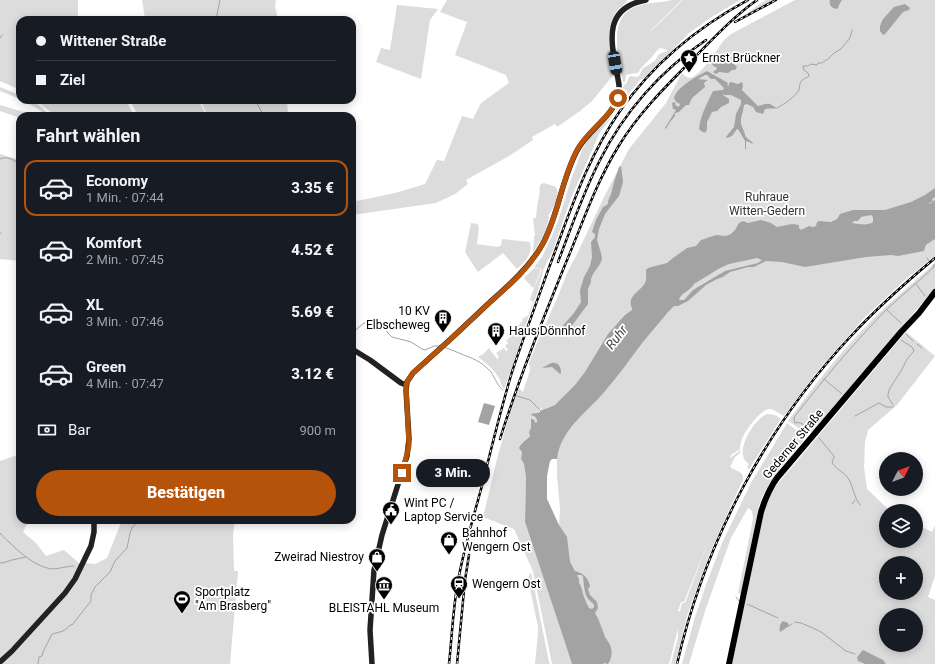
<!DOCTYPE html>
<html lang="de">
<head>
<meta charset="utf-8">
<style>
  body { margin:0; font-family:Roboto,sans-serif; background:#20242c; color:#f1f3f6; height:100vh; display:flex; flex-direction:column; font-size:15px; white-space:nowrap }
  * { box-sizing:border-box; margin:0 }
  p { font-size:13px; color:#9ea1a6 }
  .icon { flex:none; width:22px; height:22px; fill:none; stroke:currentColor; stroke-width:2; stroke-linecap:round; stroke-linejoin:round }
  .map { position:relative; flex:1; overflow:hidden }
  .drawer { position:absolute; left:16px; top:112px; width:340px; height:412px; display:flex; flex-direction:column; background:#171b24; border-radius:12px; box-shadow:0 2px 10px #0003 }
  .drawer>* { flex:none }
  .top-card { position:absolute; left:16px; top:16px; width:340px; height:88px; border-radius:12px; box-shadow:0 2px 10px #0003; display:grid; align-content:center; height:88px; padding:0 20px; background:#171b24 }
  .needle { width:26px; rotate:48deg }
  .tools { position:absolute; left:879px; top:452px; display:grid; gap:8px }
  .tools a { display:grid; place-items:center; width:44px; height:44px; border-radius:50%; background:#171b24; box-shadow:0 2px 10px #0003; font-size:20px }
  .end { position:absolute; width:18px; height:18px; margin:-9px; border:5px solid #b45309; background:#fff; box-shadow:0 0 0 2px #fff }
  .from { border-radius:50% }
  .bubble { position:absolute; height:28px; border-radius:14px; background:#171b24; box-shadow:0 2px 10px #0003; font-size:13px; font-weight:800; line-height:28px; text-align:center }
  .car { position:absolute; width:12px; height:24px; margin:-12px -6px; border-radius:5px; box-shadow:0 0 3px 1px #0007; background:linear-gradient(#222 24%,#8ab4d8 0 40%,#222 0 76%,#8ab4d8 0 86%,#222 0) }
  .top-card b { display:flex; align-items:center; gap:14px; height:38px; font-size:15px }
  .top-card b+b { border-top:1px solid #363941 }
  .top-card i { width:10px; height:10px; background:#f1f3f6 }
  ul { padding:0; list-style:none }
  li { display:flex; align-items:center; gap:12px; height:56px; margin:0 8px 6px; padding:0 12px; border:2px solid transparent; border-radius:12px }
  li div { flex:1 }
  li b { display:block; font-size:15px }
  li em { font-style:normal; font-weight:800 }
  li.active { border-color:#b45309 }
  li>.icon { width:36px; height:36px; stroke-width:1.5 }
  h2 { padding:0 20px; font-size:18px; line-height:48px }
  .pay { display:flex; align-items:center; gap:10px; height:44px; padding:0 20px; font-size:15px }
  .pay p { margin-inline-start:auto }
  .cta { display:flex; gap:8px; margin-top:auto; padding:8px 20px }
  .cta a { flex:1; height:46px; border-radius:24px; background:#b45309; color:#fff; font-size:16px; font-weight:800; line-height:46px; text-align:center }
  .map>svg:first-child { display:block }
  .green { fill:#dcdcdc; fill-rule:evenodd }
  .water { fill:#a3a3a3; fill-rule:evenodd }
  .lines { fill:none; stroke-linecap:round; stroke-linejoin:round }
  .stream { stroke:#a3a3a3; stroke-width:1 }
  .secondary { stroke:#222; stroke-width:5.5 }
  .primary { stroke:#000; stroke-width:6 }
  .rail-casing { stroke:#000; stroke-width:2.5 }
  .rail { stroke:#fff; stroke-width:1; stroke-dasharray:3; stroke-linecap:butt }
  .route { stroke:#b45309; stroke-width:5 }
  .labels { text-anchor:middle; stroke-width:3.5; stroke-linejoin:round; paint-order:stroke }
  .poi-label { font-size:12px; fill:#000; stroke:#fff; text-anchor:start }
  .park-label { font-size:12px; fill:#333; stroke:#fff }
  .street-label { font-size:12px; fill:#000; stroke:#fff }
  .water-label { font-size:13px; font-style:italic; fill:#444; stroke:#fff }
</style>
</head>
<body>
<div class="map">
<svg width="935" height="664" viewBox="0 0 935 664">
  <rect width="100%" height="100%" fill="#fff"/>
  <path class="green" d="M0,0H78V19L81,20H20V90L0,81Z
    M142,0H276L275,6L278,20H168L166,17L161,20H146L145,18Z
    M447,0H627V2C602,19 608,47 615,73L592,101L580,111L557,127L555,124L532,137L533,140L509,156L466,180L468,184L455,194L436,203L352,215V202L395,193L425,184L437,160L444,161L462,116L473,119L481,103L509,83L506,75L455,55L467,22L440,12Z
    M672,0H682L650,31H651L683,0H740L710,18L688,34L647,76L640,80L622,102L618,109L600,132L594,146L571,198L552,253L544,268L538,291L528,318L515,359L504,389C501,386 501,383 500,380C495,370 486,363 478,357L481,355H482L489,348L497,359L499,357L496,353L504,348L506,351L508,350L505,346L508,343L506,341L515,332L514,330L517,328L516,327L519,325L523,320L522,319L525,317V320L526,316H528L533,302L530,300L531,296L542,269L534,267L542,257L552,236L558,221L571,180L582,150L590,137L611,117L616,111L621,100L623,87L627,82L629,77L631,76L636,77L639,76L643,68L655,61L658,55L664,52H666L667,50L665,49L660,48C656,51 654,54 651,58C645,64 642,66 638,73L629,74L626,75L625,82H623C621,73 619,64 618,55C616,37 615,15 635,7C647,2 660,3 672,0Z
    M766,0H774L748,14L747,13Z
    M795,0H935V202L910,215L924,251L926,245L935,239V256L907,278L864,318L816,373L784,416C780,414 774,409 769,409C760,410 745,431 742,439C741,442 740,446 740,449L731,455L730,458L741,450L740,453L735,457L730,467L741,473L743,476V480L737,492L709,555L688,613L675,664H671L678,637V629L669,664H594L560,528L559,525L560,509L557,475V454L546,409L542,410L540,408L538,414L531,415C535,416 537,418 537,422L536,423L533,419H531C530,431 535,436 521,443L522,452L521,459L524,464L526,478L525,522L572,664H552L533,571L514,529L483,517L498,455L513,402L519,388L523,392L530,370L529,363L534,350L558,296L568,271L576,256L604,197L629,149L666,103L682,73C684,75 687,78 690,78C700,77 718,48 724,40C726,38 729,36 731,34ZM709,540L685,603H682L680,611L682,612L678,611L681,602H684Z
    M397,5L438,9L430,20L421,79L376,62L381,48L390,50Z
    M0,87L20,95V99L0,91Z
    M22,100C37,100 41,107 51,116H47L38,109Z
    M35,100H126L134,116H56Z
    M130,100H198L207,116H138Z
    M200,100H287L288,116H208Z
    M0,105L37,116H20V118L0,111Z
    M0,154L20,160V261L0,259Z
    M544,183L556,187C561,195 553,209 548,216L549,217C547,230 540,242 533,253L534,236H535L533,218H536L537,207L540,190L539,189L541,184Z
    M471,223L478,224V227H479L477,244L498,247L501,245L502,239L530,242C533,255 525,261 517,269L503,253L478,272L470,260L465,252Z
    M935,263V288L814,430L809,432L808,434H805L800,429L788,421C814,386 841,351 872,320C892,300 914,282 935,263Z
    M534,268L541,269L534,288L532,287L524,278Z
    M906,332L935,356L897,405L868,430L865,442L864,467L867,489L890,511H886V541H916V524L932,532L935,525V576L928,597L935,600V664H886C879,656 869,656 859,654L857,657L860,662L865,664H732L764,510L768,498L775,487ZM886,563H916V593H886ZM886,615H916V645H886Z
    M767,414L775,415L781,419L749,469L747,467L749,464C732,454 754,419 767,414Z
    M787,423L804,436L803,441L769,484L764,493L759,505L741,594L738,593L753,519L752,511L748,508L731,538L705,611L689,664H682L695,617L707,582L722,543L751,483Z
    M20,454V520H29L23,532L36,543L46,556L64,550L81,565L66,589L18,641L0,659V461Z
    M122,520H235L233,535L234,571H238L230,664H0L35,627L85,563L95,564L107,558Z
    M531,572L549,662L550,664H535L538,633V627L530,588L524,585Z"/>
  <path class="water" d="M830,0H842L840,3L838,8L836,9C831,8 829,5 830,0Z
    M905,4L910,8L909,10L903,12L886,33L883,35L880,31V26L883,19L894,7Z
    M721,54C726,56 727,58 730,61C732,64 735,64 737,67L735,70H732L728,73L719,72L716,74L713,72L717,69L716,67L713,66L712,63L717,56Z
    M707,71L728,83L727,85L729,86V83L731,82L738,84L742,82L743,85L742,90L758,106C762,105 766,103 770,104C772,105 774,107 777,108C775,109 769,108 765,109L763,114L756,112L753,107L747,104L744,105L743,111L741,118V124L745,134V136L747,138L752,142L753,144L747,141L746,142V149H745V141L738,129H737L732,136L727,138L726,137L734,127L736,114L741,104V100C739,99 733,96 731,95C729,95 726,95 724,95L723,93V95L729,99V103L721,107L717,111L712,112L707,122V129L706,132C703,133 701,131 699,129C700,116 707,104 712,93L713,91L723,90L724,88L715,79H711L707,75H705L698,79L708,80L705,82L704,84L705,86V87L692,98L689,105H686L679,112L675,113V116L670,122L666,129L665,128L676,110L673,109L672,103L674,102L676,104L675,105L679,107L680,104L676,102L674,98C677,87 697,76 707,71Z
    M621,166L623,182L619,196L605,214L599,229L597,240L601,253L602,259L600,264L593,274L591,279V282L588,289V304L565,335L561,334L559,330L574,313L581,302L580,290L584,277L590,266L592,257L591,242L595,237V234L592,232L596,220L603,207L607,205L608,203V201L611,194L614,182L619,167Z
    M935,188V197L932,199L933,201L929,203V204L935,200V239L926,245L924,251L898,256L891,255L866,257L805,267L782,262L766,261L754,267H748L730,272L723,277L717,279L706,285L688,301L678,306H674L668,312C660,322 651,332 643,342C630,359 619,375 605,391C587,413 561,428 557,459H552L550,461L547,476V499L559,525L567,537L570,562L575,571C584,574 587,576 590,586L588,589L590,595L597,602L598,608L595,613C599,619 601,627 604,634C606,640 604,635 607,640C613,647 613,657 608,664L604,663L603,664H572L525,522L526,478L524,464L521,459L522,452L519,448C522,441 526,441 530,436L529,432L531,428V419H533L536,423L537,422C537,418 535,416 531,415V414L538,413L542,410L548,408L555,405L575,385L585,372L608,334L625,315L632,310V308C626,296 641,291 645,283C647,279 646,274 646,270L648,268L667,263L673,258L687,248L696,246L701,240L716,235L726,236L731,234L735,230L739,223L743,221L748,223L761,220L771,223L777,227L792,224L799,225V228L801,230L809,226L813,227L816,226L817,222L819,221L831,222L837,219L840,214L853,210H885L911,202L925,195ZM871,215L873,217V222C868,226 859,224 852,223L854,221H858L861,217ZM757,258L762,260L758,263L725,271L693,290L684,300H679C681,292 691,291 694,284L720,268L729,264ZM577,575H582L583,577C584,584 584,595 589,600C591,602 593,603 594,605V607L592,609L589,608C588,605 586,603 585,599C582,594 583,588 579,583V579Z
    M551,363C558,362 561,366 561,373L560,374L552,367L542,368Z
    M484,403L495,406L489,425L478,422Z
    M783,621L788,623L789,626L780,632C779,628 780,623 783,621Z
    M863,650L883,660L886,664H865L858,661L857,657Z"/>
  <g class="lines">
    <path class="stream" d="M216,20L220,0
      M0,38L2,35
      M255,100L264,116
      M777,108C783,105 795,97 799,90C800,88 799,86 800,84C801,79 805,79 809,76L808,73L804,70L803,66H808L810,64L817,65L818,63H822L826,60L828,59L834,53L841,49L850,38L852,30
      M0,159C6,156 11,159 17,162V166L20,168
      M0,233H1
      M927,258L929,261
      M916,284L925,296
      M887,310L901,323
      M352,333L364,323H373L381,324L383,326L388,333L392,337L411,342L422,349L425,350L434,346H439
      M906,334L913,341
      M917,344L922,348
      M444,347C449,349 454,351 459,353C473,359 480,360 491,372C495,378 498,387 503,390
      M824,379L842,394
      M517,396L530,400L541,411
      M893,405L888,397V394L890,388L901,371L907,359L914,351L912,347L901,340
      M855,416L879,403L886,407H893
      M811,431C806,427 802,421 795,423L794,419L795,416C823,380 853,344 886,310C902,295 918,282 934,267L933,265H935
      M819,438L834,456V458L832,462C835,469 843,471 848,478C853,486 854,497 860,505
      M852,504L855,500
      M0,533C3,537 6,539 9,542C20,553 36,567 52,569C59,569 66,566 74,566
      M0,563H2L12,560L26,557
      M736,597L739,601
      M747,604L778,618
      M795,622L801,623L813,628L821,632L846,651L855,654
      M789,626L792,624
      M38,664L39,657L42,656L43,652L52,634C59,632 65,632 70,625H72L91,601V595L95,587L110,572L115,561L127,548L130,533L132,528L136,523L137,520"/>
    <path class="secondary" d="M352,349L370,360L401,383L406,385
      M0,662L12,651L65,593L75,579L91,546L94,532V520
      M372,664L370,630L374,570L382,535L407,456L409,439L406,390L407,382L413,373C439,350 464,327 489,303C508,286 529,268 542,245C559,215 561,179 578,149C591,126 620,114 619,85C614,51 597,9 646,0"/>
    <path class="primary" d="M729,664L761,512C765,499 769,489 777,478L901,332L919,313L935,292"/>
    <g class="rail-casing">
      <path id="rail" d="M735,22L776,0
        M558,262C571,228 583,193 600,160C624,112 661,70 706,40
        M500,439C519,378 543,319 567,260C583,222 596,183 618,147C638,114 665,87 692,60C713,39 733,17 757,0
        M449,664C452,636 453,608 458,581C464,548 474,515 483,482C492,445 501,409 512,372C524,336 537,301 550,265C570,212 587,158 620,111C653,64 698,27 748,0
        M457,664L465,580L469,555
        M677,664C705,542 765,428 851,336C877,308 905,283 935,258"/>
    </g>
    <use href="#rail" class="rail"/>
  </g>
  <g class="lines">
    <path class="route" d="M402,473L409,446L406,385L408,380L413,373C438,351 463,328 487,305C507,287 529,269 542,245C559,215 561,180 577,150C588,130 609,119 618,98"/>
  </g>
  <defs>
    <g id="sight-pin" transform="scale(0.9)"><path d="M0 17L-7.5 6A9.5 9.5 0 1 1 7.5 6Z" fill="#000" stroke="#fff"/><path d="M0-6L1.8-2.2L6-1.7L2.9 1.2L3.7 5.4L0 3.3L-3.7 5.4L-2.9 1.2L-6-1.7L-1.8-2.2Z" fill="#fff"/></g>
    <g id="building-pin" transform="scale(0.9)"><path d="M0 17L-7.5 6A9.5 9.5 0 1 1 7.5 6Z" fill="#000" stroke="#fff"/><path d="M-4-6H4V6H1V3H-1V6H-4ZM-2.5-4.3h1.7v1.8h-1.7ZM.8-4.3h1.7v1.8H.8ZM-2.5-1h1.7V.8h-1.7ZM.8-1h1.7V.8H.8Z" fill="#fff"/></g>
    <g id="civic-pin" transform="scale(0.9)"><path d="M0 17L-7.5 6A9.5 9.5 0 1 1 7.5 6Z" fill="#000" stroke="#fff"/><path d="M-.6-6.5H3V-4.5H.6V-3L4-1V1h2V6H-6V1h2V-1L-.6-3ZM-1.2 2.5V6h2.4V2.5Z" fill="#fff"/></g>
    <g id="shop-pin" transform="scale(0.9)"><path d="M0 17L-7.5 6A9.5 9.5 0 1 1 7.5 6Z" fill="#000" stroke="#fff"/><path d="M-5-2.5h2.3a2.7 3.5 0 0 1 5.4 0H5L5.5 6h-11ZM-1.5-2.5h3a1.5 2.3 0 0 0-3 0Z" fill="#fff"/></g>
    <g id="station-pin" transform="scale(0.9)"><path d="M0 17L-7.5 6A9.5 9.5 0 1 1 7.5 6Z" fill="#000" stroke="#fff"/><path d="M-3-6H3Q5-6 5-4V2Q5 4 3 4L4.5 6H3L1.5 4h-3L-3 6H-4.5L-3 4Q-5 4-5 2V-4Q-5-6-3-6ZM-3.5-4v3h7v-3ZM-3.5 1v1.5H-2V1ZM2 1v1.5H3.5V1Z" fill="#fff"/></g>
    <g id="museum-pin" transform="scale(0.9)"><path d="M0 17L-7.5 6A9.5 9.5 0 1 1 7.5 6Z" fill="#000" stroke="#fff"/><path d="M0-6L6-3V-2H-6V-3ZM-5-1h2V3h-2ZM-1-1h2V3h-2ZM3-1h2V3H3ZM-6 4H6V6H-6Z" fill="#fff"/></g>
    <g id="stadium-pin" transform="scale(0.9)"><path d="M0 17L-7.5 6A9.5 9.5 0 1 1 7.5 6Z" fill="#000" stroke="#fff"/><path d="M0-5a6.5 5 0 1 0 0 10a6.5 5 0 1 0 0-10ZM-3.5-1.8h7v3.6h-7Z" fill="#fff"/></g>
  </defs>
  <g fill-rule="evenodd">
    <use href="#sight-pin" x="689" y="58"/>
    <use href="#building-pin" x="443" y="318"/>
    <use href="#building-pin" x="496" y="331"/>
    <use href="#civic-pin" x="391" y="510"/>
    <use href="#shop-pin" x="449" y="540"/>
    <use href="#shop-pin" x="377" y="557"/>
    <use href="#station-pin" x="459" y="584"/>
    <use href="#museum-pin" x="384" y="585"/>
    <use href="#stadium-pin" x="182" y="599"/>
  </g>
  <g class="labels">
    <g class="poi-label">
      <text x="702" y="62">Ernst Brückner</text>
      <text x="430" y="315" text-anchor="end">10 KV<tspan x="430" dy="14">Elbscheweg</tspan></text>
      <text x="509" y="335">Haus Dönnhof</text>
      <text x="404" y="507">Wint PC /<tspan x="404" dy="14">Laptop Service</tspan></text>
      <text x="462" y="537">Bahnhof<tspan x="462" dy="14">Wengern Ost</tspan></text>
      <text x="364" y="561" text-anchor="end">Zweirad Niestroy</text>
      <text x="472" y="588">Wengern Ost</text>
      <text x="195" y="596">Sportplatz<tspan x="195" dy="14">"Am Brasberg"</tspan></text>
      <text x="384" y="612" text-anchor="middle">BLEISTAHL Museum</text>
    </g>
    <g class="park-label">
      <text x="767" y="201">Ruhraue<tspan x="767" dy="14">Witten-Gedern</tspan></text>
    </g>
    <g class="street-label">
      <text transform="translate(793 444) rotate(-50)" y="4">Gederner Straße</text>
    </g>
    <g class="water-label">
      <text transform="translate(616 337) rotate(-52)" y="5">Ruhr</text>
    </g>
  </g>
</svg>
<div class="tools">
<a><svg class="needle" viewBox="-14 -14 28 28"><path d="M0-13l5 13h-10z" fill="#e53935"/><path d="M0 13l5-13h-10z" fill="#9ea1a6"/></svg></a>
<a><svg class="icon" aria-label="layers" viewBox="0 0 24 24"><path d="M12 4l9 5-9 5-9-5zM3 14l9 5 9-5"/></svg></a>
<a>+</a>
<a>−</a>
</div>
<i class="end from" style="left:618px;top:98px"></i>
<i class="end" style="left:402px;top:473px"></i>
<div class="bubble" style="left:416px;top:459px;width:74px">3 Min.</div>
<i class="car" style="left:615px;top:63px;rotate:170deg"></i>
<div class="top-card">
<b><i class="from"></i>Wittener Straße</b>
<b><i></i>Ziel</b>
</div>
<section class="drawer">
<h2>Fahrt wählen</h2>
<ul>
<li class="active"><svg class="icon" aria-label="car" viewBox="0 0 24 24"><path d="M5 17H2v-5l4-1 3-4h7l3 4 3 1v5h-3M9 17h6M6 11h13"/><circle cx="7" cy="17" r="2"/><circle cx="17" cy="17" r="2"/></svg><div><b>Economy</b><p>1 Min. · 07:44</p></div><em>3.35 €</em></li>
<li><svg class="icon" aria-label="car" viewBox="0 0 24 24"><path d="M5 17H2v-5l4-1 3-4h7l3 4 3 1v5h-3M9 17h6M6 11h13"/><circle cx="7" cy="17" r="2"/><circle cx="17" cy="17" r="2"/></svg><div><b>Komfort</b><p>2 Min. · 07:45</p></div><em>4.52 €</em></li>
<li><svg class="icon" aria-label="car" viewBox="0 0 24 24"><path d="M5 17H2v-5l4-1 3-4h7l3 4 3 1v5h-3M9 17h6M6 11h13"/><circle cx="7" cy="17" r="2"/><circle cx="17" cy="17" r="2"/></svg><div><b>XL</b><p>3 Min. · 07:46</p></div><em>5.69 €</em></li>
<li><svg class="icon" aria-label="car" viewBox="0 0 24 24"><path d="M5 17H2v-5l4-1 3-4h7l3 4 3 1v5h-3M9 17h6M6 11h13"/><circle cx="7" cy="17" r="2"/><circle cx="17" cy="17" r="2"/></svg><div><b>Green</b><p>4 Min. · 07:47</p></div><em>3.12 €</em></li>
</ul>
<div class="pay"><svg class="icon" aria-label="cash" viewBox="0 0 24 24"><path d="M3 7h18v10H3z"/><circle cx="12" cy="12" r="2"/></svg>Bar<p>900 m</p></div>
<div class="cta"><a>Bestätigen</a></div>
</section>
</div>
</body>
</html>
